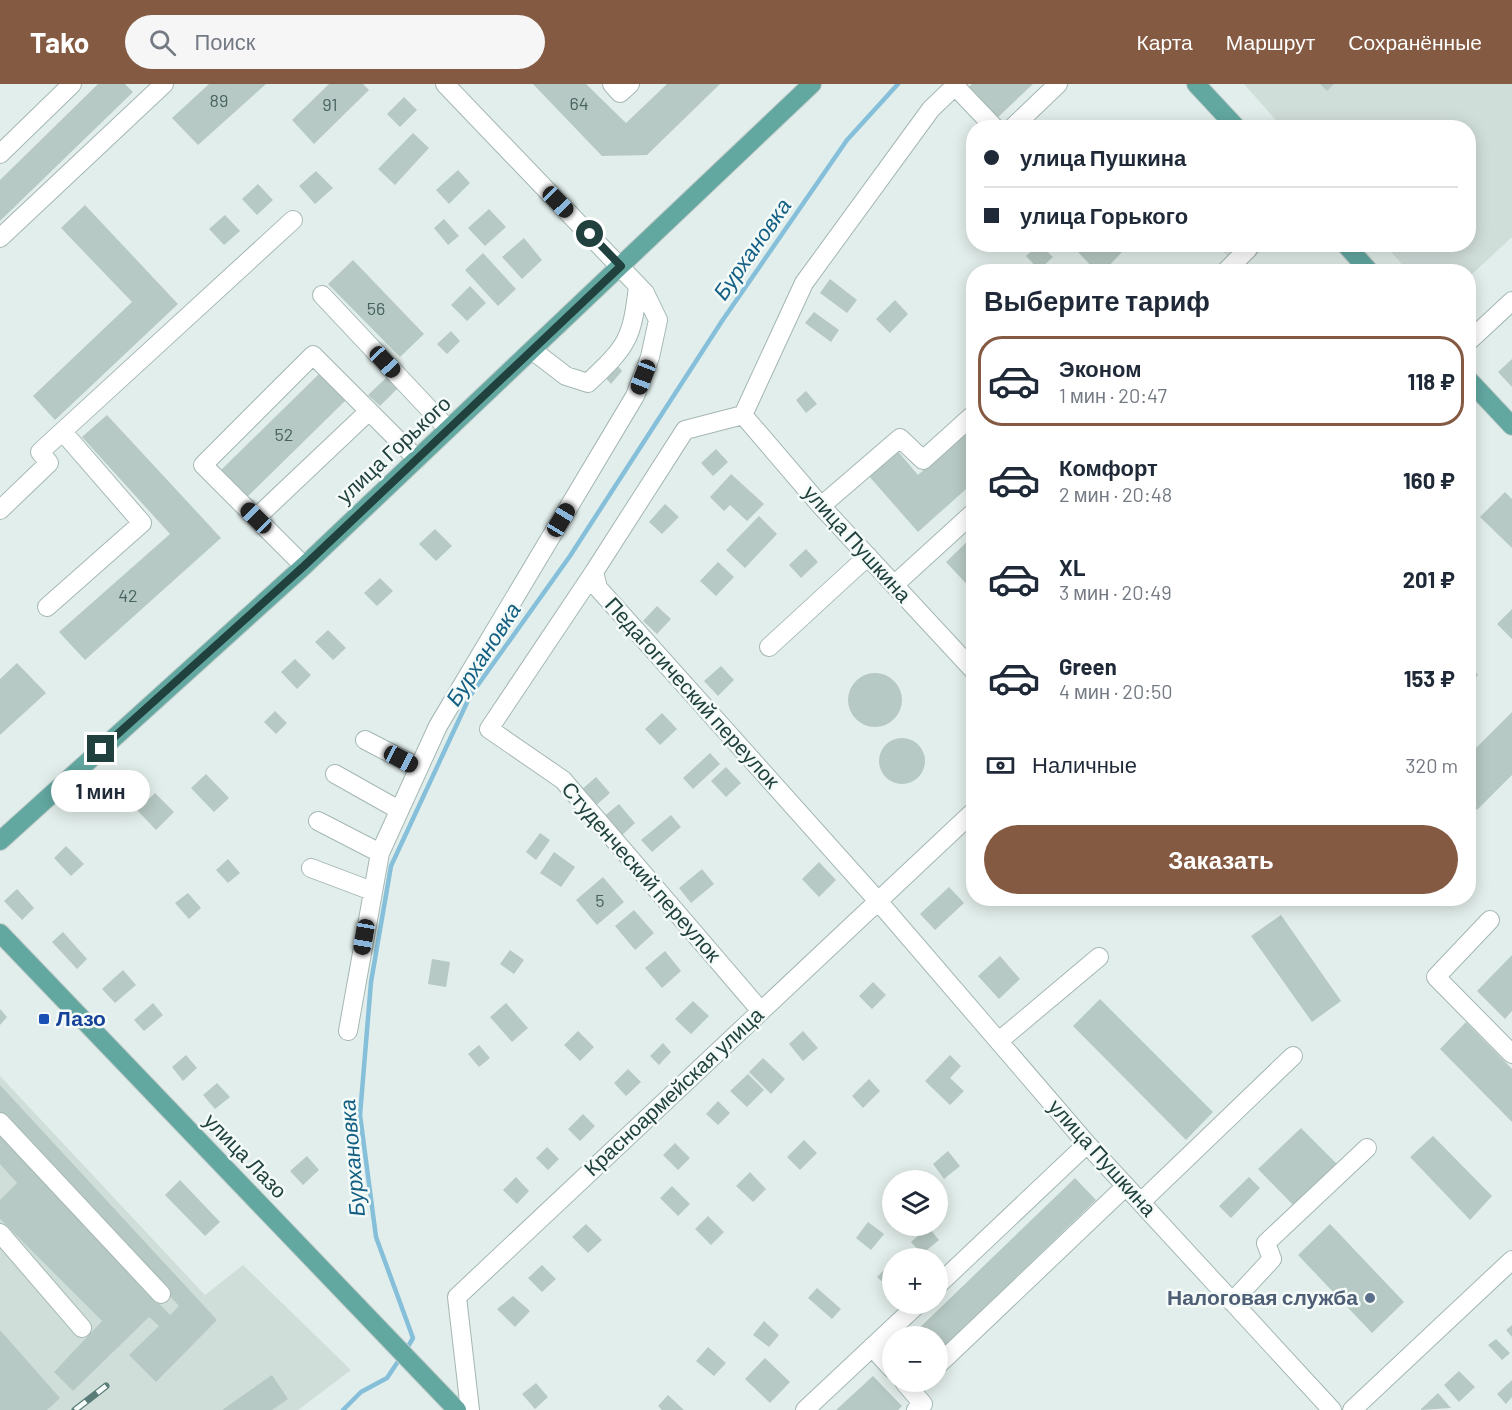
<!DOCTYPE html>
<html lang="ru">
<head>
<meta charset="utf-8">
<style>
  body { margin:0; font-family:Barlow,sans-serif; background:#f6f6f7; color:#1f2937; height:100vh; display:flex; flex-direction:column; font-size:22px; white-space:nowrap }
  * { box-sizing:border-box; margin:0 }
  p { font-size:20px; color:#747a83 }
  .icon { flex:none; width:33px; height:33px; fill:none; stroke:currentColor; stroke-width:2; stroke-linecap:round; stroke-linejoin:round }
  .map { position:relative; flex:1; overflow:hidden }
  .drawer { position:absolute; left:966px; top:180px; width:510px; height:642px; display:flex; flex-direction:column; background:#fff; border-radius:24px; box-shadow:0 3px 15px #0003 }
  .drawer>* { flex:none }
  .top-card { position:absolute; left:966px; top:36px; width:510px; height:132px; border-radius:24px; box-shadow:0 3px 15px #0003; display:grid; align-content:center; height:132px; padding:0 18px; background:#fff }
  .tools { position:absolute; left:882px; top:1086px; display:grid; gap:12px }
  .tools a { display:grid; place-items:center; width:66px; height:66px; border-radius:50%; background:#fff; box-shadow:0 3px 15px #0003; font-size:30px }
  .end { position:absolute; width:27px; height:27px; margin:-14px; border:8px solid #20413e; background:#fff; box-shadow:0 0 0 3px #fff }
  .from { border-radius:50% }
  .bubble { position:absolute; height:42px; border-radius:21px; background:#fff; box-shadow:0 3px 15px #0003; font-size:20px; font-weight:700; line-height:42px; text-align:center }
  .car { position:absolute; width:18px; height:36px; margin:-18px -9px; border-radius:8px; box-shadow:0 0 4px 2px #0007; background:linear-gradient(#222 24%,#8ab4d8 0 40%,#222 0 76%,#8ab4d8 0 86%,#222 0) }
  .top-card b { display:flex; align-items:center; gap:21px; height:57px; font-size:22px }
  .top-card b+b { border-top:2px solid #e0e1e3 }
  .top-card i { width:15px; height:15px; background:#1f2937 }
  ul { padding:0; list-style:none }
  li { display:flex; align-items:center; gap:18px; height:90px; margin:0 12px 9px; padding:0 6px; border:3px solid transparent; border-radius:24px }
  li div { flex:1 }
  li b { display:block; font-size:22px }
  li em { font-style:normal; font-weight:700 }
  li.on { border-color:#845a42 }
  li>.icon { width:54px; height:54px; stroke-width:1.5 }
  h2 { padding:0 18px; font-size:27px; line-height:72px }
  .pay { display:flex; align-items:center; gap:15px; height:66px; padding:0 18px; font-size:22px }
  .pay p { margin-inline-start:auto }
  .primary-button { display:flex; gap:12px; margin-top:auto; padding:12px 18px }
  .primary-button a { flex:1; height:69px; border-radius:36px; background:#845a42; color:#fff; font-size:24px; font-weight:700; line-height:69px; text-align:center }
  header { display:flex; align-items:center; gap:36px; box-sizing:border-box; height:84px; padding:0 30px; background:#845a42; color:#fff }
  header strong { font-size:28px }
  nav { display:flex; gap:33px; margin-inline-start:auto; font-size:21px }
  .search { width:420px; height:54px; background:#f6f6f7; display:flex; align-items:center; gap:15px; box-sizing:border-box; padding:0 21px; border-radius:33px; color:#747a83; font-size:22px }
  .map>svg:first-child { display:block }
  .built { fill:#d0deda }
  .lines { fill:none; stroke-linecap:round; stroke-linejoin:round }
  .stream { stroke:#85bfd9; stroke-width:4.5 }
  .building { fill:#b7c9c4 }
  .minor-casing { stroke:#a4b7b4; stroke-width:20 }
  .major-casing { stroke:#c1cac9; stroke-width:20 }
  .minor { stroke:#fff; stroke-width:18 }
  .major { stroke:#62a8a1; stroke-width:18 }
  .rail-casing { stroke:#5b7d79; stroke-width:7 }
  .rail { stroke:#f4faf8; stroke-width:4.5; stroke-dasharray:14; stroke-linecap:butt }
  .route { stroke:#20413e; stroke-width:8 }
  .transit-dot { fill:#1a4fb4; stroke:#f4faf8; stroke-width:2 }
  .service-dot { fill:#5c6f8a; stroke:#f4faf8; stroke-width:2 }
  .labels { text-anchor:middle; stroke-width:5; stroke-linejoin:round; paint-order:stroke }
  .number-label { font-size:18px; fill:#466360 }
  .street-label { font-size:21px; fill:#20413e; stroke:#f4faf8 }
  .transit-label { font-size:21px; font-weight:bold; fill:#164399; stroke:#f4faf8; text-anchor:start }
  .service-label { font-size:21px; font-weight:bold; fill:#4e5e75; stroke:#f4faf8; text-anchor:end }
  .water-label { font-size:22px; font-style:italic; fill:#136084; stroke:#f4faf8 }
</style>
</head>
<body>
<header>
<strong>Tako</strong>
<div class="search"><svg class="icon" aria-label="search" viewBox="0 0 24 24"><circle cx="10" cy="10" r="6"/><path d="M15 15l6 6"/></svg>Поиск</div>
<nav><a>Карта</a><a>Маршрут</a><a>Сохранённые</a></nav>
</header>
<div class="map">
<svg width="1512" height="1326" viewBox="0 0 1512 1326">
  <rect width="100%" height="100%" fill="#e2eeeb"/>
  <path class="built" d="M1244,0H1512V153L1469,193L1468,188L1408,187L1385,161L1468,160V44L1282,43Z
    M1217,161H1267L1241,186Z
    M0,992L205,1211L243,1181L351,1286L298,1326H0Z"/>
  <g class="lines">
    <path class="stream" d="M406,1266L413,1254L376,1153L360,1031L371,898L391,782L470,612L570,472L722,237L847,56L898,0
      M343,1326L361,1308L387,1294L401,1273"/>
  </g>
  <path class="building" d="M98,0H125L133,8L0,137V96Z
    M209,0H266L198,61L172,34Z
    M329,0H363L369,6L314,60L292,36Z
    M533,0H586L626,39L667,0H720L647,71L602,72Z
    M972,0H1033L996,35L967,5Z
    M1320,0H1334L1327,7Z
    M404,13L417,26L400,43L387,30Z
    M413,49L429,64L395,101L378,85Z
    M458,86L470,99L449,120L436,106Z
    M316,87L333,104L315,120L299,102Z
    M258,100L273,116L257,131L242,115Z
    M85,121L178,220L55,336L33,312L132,218L61,144Z
    M489,125L506,143L485,162L468,144Z
    M225,131L240,147L224,161L209,145Z
    M444,135L459,152L448,161L434,144Z
    M524,154L542,176L522,195L502,173Z
    M1039,160L1053,173L1039,186L1026,172Z
    M1085,160H1114L1122,168L1103,188H1097L1078,168Z
    M483,169L516,205L498,222L465,186Z
    M353,176L424,250L400,273L328,200Z
    M830,195L857,216L847,229L820,209Z
    M470,202L486,219L467,237L451,221Z
    M895,216L908,230L890,249L876,235Z
    M814,228L839,246L831,258L805,239Z
    M451,247L460,257L447,270L437,260Z
    M1512,275V303L1498,288Z
    M615,279L622,287L611,300L604,292Z
    M321,288L347,315L247,413L221,386Z
    M387,293L398,304L380,322L368,311Z
    M806,307L817,320L806,329L796,316Z
    M107,331L221,454L85,576L59,548L170,450L82,353Z
    M974,341V398L918,448L868,391L896,365L918,391Z
    M716,365L728,378L713,392L701,379Z
    M731,390L764,420L747,437L730,421L724,427L710,413Z
    M1505,408L1512,415V464L1480,433Z
    M665,420L679,433L662,450L649,438Z
    M759,432L777,450L745,484L726,466Z
    M435,445L452,462L436,477L419,460Z
    M974,451V508L946,478Z
    M806,465L818,478L801,494L789,481Z
    M718,478L734,493L716,512L700,497Z
    M380,494L393,507L377,522L364,509Z
    M657,522L671,535L657,550L643,537Z
    M1512,525V555L1497,540Z
    M328,546L346,564L333,576L315,558Z
    M295,575L311,591L297,605L281,588Z
    M17,579L46,609L0,651V595Z
    M1468,580L1478,591L1468,600Z
    M721,582L734,596L718,612L704,597Z
    M848 616a27 27 0 1 1 54 0a27 27 0 1 1-54 0Z
    M275,627L287,639L276,650L264,638Z
    M1512,628V691L1477,726L1468,717V672Z
    M662,629L677,645L660,661L645,645Z
    M879 677a23 23 0 1 1 46 0a23 23 0 1 1-46 0Z
    M710,669L720,680L693,705L683,694Z
    M726,683L741,699L726,713L711,697Z
    M206,690L229,714L214,728L191,704Z
    M596,693L610,709L593,724L579,708Z
    M155,709L174,728L156,746L137,726Z
    M619,720L635,739L619,754L602,734Z
    M671,731L681,743L652,768L641,756Z
    M540,749L550,756L536,776L526,768Z
    M66,762L84,780L71,792L54,774Z
    M554,768L575,783L561,803L540,789Z
    M228,775L240,789L228,799L216,786Z
    M819,778L836,796L819,813L802,795Z
    M702,785L714,800L691,819L679,804Z
    M603,793L624,818L597,841L576,816Z
    M949,803L964,819L935,846L920,830Z
    M17,805L34,824L22,836L4,817Z
    M188,809L201,824L189,835L175,819Z
    M634,826L654,849L635,866L615,842Z
    M1281,831L1341,917L1312,938L1251,852Z
    M63,848L87,875L77,885L52,858Z
    M510,866L524,876L514,890L500,880Z
    M665,867L681,887L662,904L645,884Z
    M1512,871V927L1505,935L1477,907Z
    M1000,872L1020,895L999,915L978,892Z
    M432,875L450,878L446,903L428,900Z
    M123,886L136,901L115,919L102,905Z
    M873,898L886,911L872,925L859,912Z
    M1100,915L1213,1028L1186,1056L1073,942Z
    M693,917L709,932L691,950L675,935Z
    M153,919L163,931L144,947L134,936Z
    M506,919L528,944L512,958L490,933Z
    M0,925L7,933L0,941Z
    M1466,938L1512,985V1038L1440,965Z
    M578,947L594,963L580,977L564,961Z
    M803,947L818,964L803,977L789,960Z
    M663,959L671,968L659,981L650,972Z
    M479,961L490,974L479,983L468,970Z
    M186,971L197,984L183,997L172,983Z
    M950,971L961,982L950,994L964,1007L950,1021L925,997Z
    M763,974L785,995L771,1010L749,988Z
    M628,985L641,998L626,1012L614,999Z
    M748,990L764,1006L747,1023L730,1007Z
    M869,995L880,1007L863,1024L852,1012Z
    M217,999L230,1013L215,1025L203,1011Z
    M0,1001L217,1236L156,1298L129,1271L159,1242L149,1233L73,1307L54,1288L102,1237L0,1135V1116L17,1099L0,1080V1052L170,1231L179,1222L0,1029Z
    M718,1017L730,1029L718,1041L706,1030Z
    M583,1030L595,1042L580,1057L568,1045Z
    M1301,1044L1338,1081L1295,1123L1258,1085Z
    M1433,1052L1492,1112L1470,1136L1410,1073Z
    M804,1056L817,1069L800,1086L787,1073Z
    M675,1059L690,1074L678,1086L663,1071Z
    M547,1063L559,1075L548,1086L536,1074Z
    M948,1067L960,1082L944,1095L933,1080Z
    M307,1072L319,1086L303,1101L290,1087Z
    M750,1088L766,1105L753,1118L736,1102Z
    M516,1093L529,1107L517,1120L503,1106Z
    M1249,1093L1260,1104L1231,1134L1219,1122Z
    M1075,1094L1096,1116L938,1268V1252H911Z
    M180,1096L220,1138L205,1152L165,1111Z
    M672,1102L690,1120L678,1132L660,1114Z
    M708,1132L724,1148L711,1161L695,1145Z
    M868,1138L884,1150L871,1166L856,1154Z
    M586,1140L602,1156L588,1169L572,1153Z
    M1330,1140L1404,1218L1372,1249L1298,1171Z
    M928,1143L939,1156L922,1170L911,1158Z
    M542,1181L556,1195L542,1208L528,1194Z
    M887,1183L892,1188V1198L888,1203L877,1193Z
    M817,1204L841,1225L832,1235L808,1214Z
    M513,1212L530,1227L515,1243L497,1225Z
    M764,1237L779,1251L769,1263L753,1251Z
    M1512,1241V1253L1506,1246Z
    M0,1246L60,1314L47,1326H0Z
    M1496,1255L1510,1269L1502,1276L1488,1261Z
    M708,1263L726,1279L714,1292L696,1277Z
    M765,1274L790,1298L770,1319L745,1295Z
    M1459,1287L1475,1303L1459,1318L1444,1301Z
    M272,1291L288,1315L272,1326H222Z
    M873,1292L902,1322L898,1326H836Z
    M1512,1296V1313L1506,1320L1497,1310Z
    M536,1299L548,1313L535,1325L522,1310Z
    M1438,1309L1451,1324L1420,1326Z
    M668,1311L684,1326H662L658,1322Z"/>
  <g class="lines">
    <g class="minor-casing">
      <path id="minor" d="M612,0L620,9L630,0
        M955,2L995,44
        M1012,44L1058,0
        M0,70L72,0
        M0,154L164,0
        M1225,188L1248,165
        M322,211L448,345
        M1468,258L1512,217
        M532,266L566,292L588,299C627,262 632,256 638,202
        M743,331L685,346L594,488L598,504L878,817L1087,1060L1332,1326
        M743,331L804,199L931,25L957,0
        M743,331L821,422L974,587
        M821,422L900,354L923,376L974,330
        M0,426L49,379L40,368L293,136
        M256,434L369,327
        M304,482L203,381L313,271L417,375
        M594,488L489,645L563,696L760,926
        M894,501L974,428
        M47,523L142,439L63,348
        M769,563L868,472
        M365,656L419,684
        M335,690L399,726
        M318,737L380,769
        M311,784L372,807
        M1490,836L1436,893L1512,970
        M348,947L380,769L438,642L635,312L650,273L658,236L645,209L445,0
        M999,957L1099,873
        M0,1038L161,1210
        M1141,1118L1293,972
        M0,1149L82,1244
        M938,1201L1087,1060
        M1232,1218L1272,1175L1266,1159L1367,1064
        M872,1263L892,1285
        M938,1281L1126,1102
        M904,1298L923,1320L916,1326
        M470,1326L457,1213L974,727
        M805,1326L918,1220
        M1352,1326L1512,1176"/>
    </g>
    <g class="major-casing">
      <path id="major" d="M1196,0L1237,44
        M1345,160L1370,188
        M1468,295L1512,342
        M0,757L304,482L812,0
        M0,849L457,1326"/>
    </g>
    <use href="#minor" class="minor"/>
    <use href="#major" class="major"/>
    <g class="rail-casing">
      <path id="rail" d="M75,1326L106,1302"/>
    </g>
    <use href="#rail" class="rail"/>
  </g>
  <g class="lines">
    <path class="route" d="M101,665L304,482L621,182L590,150"/>
  </g>
  <rect class="transit-dot" x="38" y="929" width="12" height="12" rx="3"/>
  <circle class="service-dot" cx="1370" cy="1214" r="6"/>
  <g class="labels">
    <g class="number-label">
      <text x="219" y="23">89</text>
      <text x="579" y="26">64</text>
      <text x="330" y="27">91</text>
      <text x="376" y="231">56</text>
      <text x="284" y="357">52</text>
      <text x="128" y="518">42</text>
      <text x="600" y="823">5</text>
    </g>
    <g class="street-label">
      <text transform="translate(394 366) rotate(-43)" y="7">улица Горького</text>
      <text transform="translate(857 460) rotate(48)" y="7">улица Пушкина</text>
      <text transform="translate(692 609) rotate(48)" y="7">Педагогический переулок</text>
      <text transform="translate(641 788) rotate(49)" y="7">Студенческий переулок</text>
      <text transform="translate(674 1008) rotate(-43)" y="7">Красноармейская улица</text>
      <text transform="translate(245 1072) rotate(46)" y="7">улица Лазо</text>
      <text transform="translate(1102 1074) rotate(48)" y="7">улица Пушкина</text>
    </g>
    <g class="transit-label">
      <text x="56" y="942">Лазо</text>
    </g>
    <g class="service-label">
      <text x="1358" y="1221">Налоговая служба</text>
    </g>
    <g class="water-label">
      <text transform="translate(752 165) rotate(-55)" y="8">Бурхановка</text>
      <text transform="translate(483 570) rotate(-57)" y="8">Бурхановка</text>
      <text transform="translate(352 1074) rotate(-95)" y="8">Бурхановка</text>
    </g>
  </g>
</svg>
<div class="tools">
<a><svg class="icon" aria-label="layers" viewBox="0 0 24 24"><path d="M12 4l9 5-9 5-9-5zM3 14l9 5 9-5"/></svg></a>
<a>+</a>
<a>−</a>
</div>
<i class="end from" style="left:590px;top:150px"></i>
<i class="end" style="left:101px;top:665px"></i>
<div class="bubble" style="left:51px;top:686px;width:99px">1 мин</div>
<i class="car" style="left:558px;top:118px;rotate:136deg"></i>
<i class="car" style="left:385px;top:278px;rotate:137deg"></i>
<i class="car" style="left:643px;top:293px;rotate:201deg"></i>
<i class="car" style="left:256px;top:434px;rotate:315deg"></i>
<i class="car" style="left:561px;top:436px;rotate:31deg"></i>
<i class="car" style="left:401px;top:675px;rotate:118deg"></i>
<i class="car" style="left:364px;top:853px;rotate:190deg"></i>
<div class="top-card">
<b><i class="from"></i>улица Пушкина</b>
<b><i></i>улица Горького</b>
</div>
<section class="drawer">
<h2>Выберите тариф</h2>
<ul>
<li class="on"><svg class="icon" aria-label="car" viewBox="0 0 24 24"><path d="M5 17H2v-5l4-1 3-4h7l3 4 3 1v5h-3M9 17h6M6 11h13"/><circle cx="7" cy="17" r="2"/><circle cx="17" cy="17" r="2"/></svg><div><b>Эконом</b><p>1 мин · 20:47</p></div><em>118 ₽</em></li>
<li><svg class="icon" aria-label="car" viewBox="0 0 24 24"><path d="M5 17H2v-5l4-1 3-4h7l3 4 3 1v5h-3M9 17h6M6 11h13"/><circle cx="7" cy="17" r="2"/><circle cx="17" cy="17" r="2"/></svg><div><b>Комфорт</b><p>2 мин · 20:48</p></div><em>160 ₽</em></li>
<li><svg class="icon" aria-label="car" viewBox="0 0 24 24"><path d="M5 17H2v-5l4-1 3-4h7l3 4 3 1v5h-3M9 17h6M6 11h13"/><circle cx="7" cy="17" r="2"/><circle cx="17" cy="17" r="2"/></svg><div><b>XL</b><p>3 мин · 20:49</p></div><em>201 ₽</em></li>
<li><svg class="icon" aria-label="car" viewBox="0 0 24 24"><path d="M5 17H2v-5l4-1 3-4h7l3 4 3 1v5h-3M9 17h6M6 11h13"/><circle cx="7" cy="17" r="2"/><circle cx="17" cy="17" r="2"/></svg><div><b>Green</b><p>4 мин · 20:50</p></div><em>153 ₽</em></li>
</ul>
<div class="pay"><svg class="icon" aria-label="cash" viewBox="0 0 24 24"><path d="M3 7h18v10H3z"/><circle cx="12" cy="12" r="2"/></svg>Наличные<p>320 m</p></div>
<div class="primary-button"><a>Заказать</a></div>
</section>
</div>
</body>
</html>
